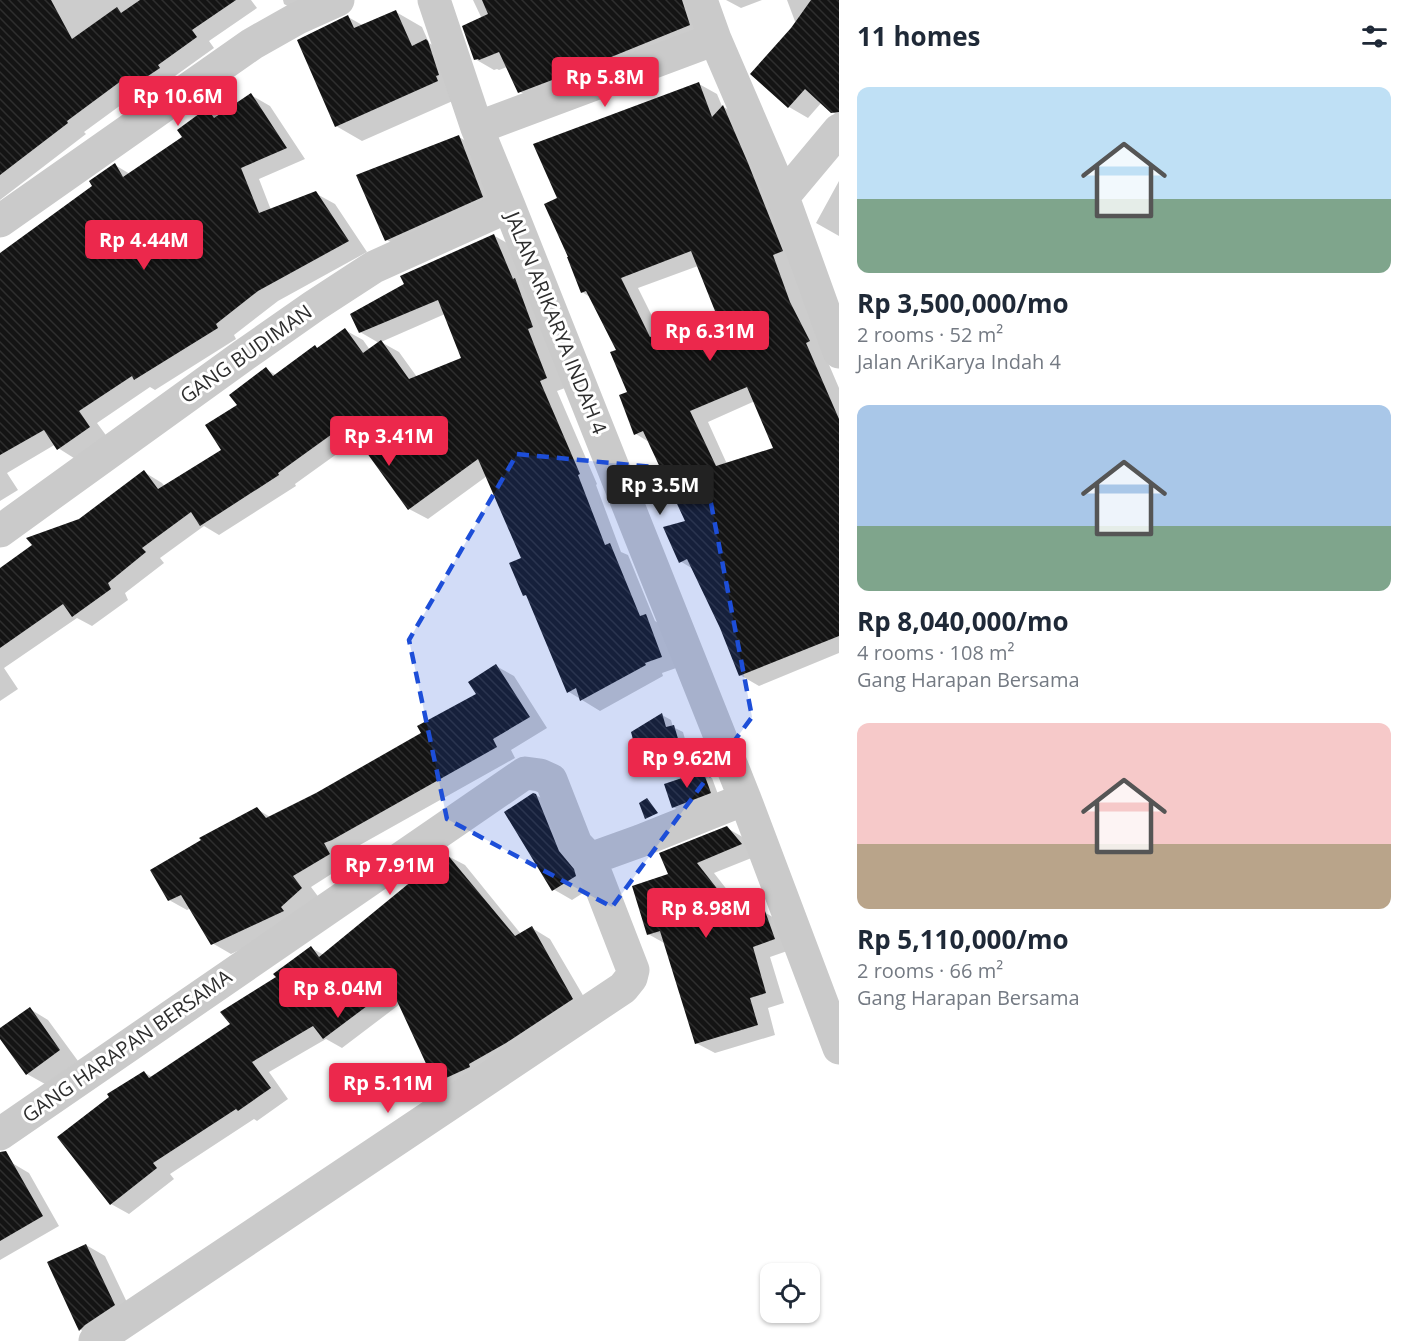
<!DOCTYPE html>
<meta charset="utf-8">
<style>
body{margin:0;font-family:"Open Sans",sans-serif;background:#f2f2f3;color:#1f2937;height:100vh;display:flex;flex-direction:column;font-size:22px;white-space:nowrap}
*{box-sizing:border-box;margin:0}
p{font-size:20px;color:#747a83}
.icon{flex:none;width:33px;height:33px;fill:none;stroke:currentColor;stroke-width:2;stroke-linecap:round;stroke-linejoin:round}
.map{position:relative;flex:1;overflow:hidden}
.sheet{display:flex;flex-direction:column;background:#fff;width:570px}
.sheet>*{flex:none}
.controls{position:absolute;left:760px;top:1263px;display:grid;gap:12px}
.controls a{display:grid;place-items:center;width:60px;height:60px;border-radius:12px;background:#fff;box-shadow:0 2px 4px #0004;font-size:30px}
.price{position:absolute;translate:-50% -51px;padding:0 14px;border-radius:6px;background:#ec284c;color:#fff;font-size:20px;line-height:39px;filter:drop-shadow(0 2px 3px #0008)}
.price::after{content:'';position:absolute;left:50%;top:36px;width:18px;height:14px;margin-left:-9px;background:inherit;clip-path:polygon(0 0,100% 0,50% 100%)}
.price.current{background:#222;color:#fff}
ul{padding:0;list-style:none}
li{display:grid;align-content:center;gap:12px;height:318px;padding:0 18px}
li span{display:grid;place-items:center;height:186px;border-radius:12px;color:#555}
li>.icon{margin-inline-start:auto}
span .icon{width:108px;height:108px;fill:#fffc;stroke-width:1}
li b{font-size:26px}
h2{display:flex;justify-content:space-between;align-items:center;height:72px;padding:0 18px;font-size:26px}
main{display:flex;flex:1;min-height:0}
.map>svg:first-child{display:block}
.shadow{fill:#0003;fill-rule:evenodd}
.building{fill:url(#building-back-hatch);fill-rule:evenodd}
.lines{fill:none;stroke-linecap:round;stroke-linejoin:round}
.street{stroke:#cacaca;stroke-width:33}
.marked{fill:#1d4ed8;fill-opacity:0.2;stroke:#1d4ed8;stroke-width:4.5;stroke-dasharray:12 8;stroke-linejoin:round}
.labels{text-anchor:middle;stroke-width:6;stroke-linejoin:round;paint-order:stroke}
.street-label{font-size:20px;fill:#2d2d2d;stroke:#fff}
</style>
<main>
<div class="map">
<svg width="839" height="1341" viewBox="0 0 839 1341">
<defs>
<pattern id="building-back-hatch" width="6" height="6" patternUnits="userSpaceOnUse" patternTransform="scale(1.5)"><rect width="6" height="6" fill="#141414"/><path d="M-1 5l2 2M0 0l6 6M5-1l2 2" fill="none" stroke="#2e2e2e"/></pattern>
</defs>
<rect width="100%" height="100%" fill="#fff"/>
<!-- shadow -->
<path class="shadow" d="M 0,0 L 251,0 L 257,8 L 209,41 L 214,48 L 175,76 L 177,78 L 146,100 L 136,94 L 84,132 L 86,134 L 0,200 Z
M 283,0 L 335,0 L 303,14 L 284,4 Z
M 473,0 L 705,0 L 708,36 L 539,103 L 519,91 L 507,67 L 499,70 L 497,69 L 494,70 L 475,59 L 482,19 Z
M 726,0 L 762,0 L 741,8 Z
M 787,0 L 839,0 L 839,116 L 832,112 L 822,102 L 808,118 L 789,107 L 796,24 Z
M 396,12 L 422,27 L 429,43 L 454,57 L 464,96 L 362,141 L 336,126 L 348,17 L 364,26 Z
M 699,84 L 717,94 L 722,106 L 741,117 L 815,332 L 839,388 L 839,653 L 759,686 L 740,675 L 721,628 L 693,569 L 680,561 L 687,522 L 649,442 L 636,434 L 629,393 L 618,351 L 590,297 L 582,292 L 559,199 ZM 698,266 L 717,311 L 661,334 L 638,288 ZM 755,401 L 775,449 L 727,464 L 708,422 Z
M 251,95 L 270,106 L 305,159 L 259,179 L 271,210 L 315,193 L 335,204 L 367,252 L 278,301 L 234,335 L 236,339 L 155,390 L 150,387 L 97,423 L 108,438 L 77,460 L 58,448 L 56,444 L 7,473 L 18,490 L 0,501 L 0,261 L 94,186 L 115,165 L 130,174 L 184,137 L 207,110 L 219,117 Z
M 459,137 L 485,152 L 509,212 L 413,255 L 387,240 Z
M 839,181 L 839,236 L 816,223 Z
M 493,235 L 512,246 L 565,388 L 557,391 L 597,484 L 596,485 L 621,552 L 628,555 L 655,621 L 664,626 L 679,667 L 662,673 L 663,676 L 600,711 L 569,692 L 529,597 L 525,595 L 523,559 L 487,476 L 428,519 L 409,509 L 359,438 L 295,484 L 296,486 L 219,535 L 204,526 L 160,558 L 164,563 L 125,593 L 128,600 L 92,626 L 77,618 L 4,668 L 18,689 L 0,701 L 0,570 L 79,520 L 144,472 L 162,483 L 165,487 L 223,450 L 239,405 L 266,369 L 276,375 L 315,347 L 319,349 L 345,330 L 363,340 L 370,350 L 379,343 L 360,332 ZM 445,314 L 463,359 L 417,377 L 399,352 L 381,342 Z
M 496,666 L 514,676 L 547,728 L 511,750 L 515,758 L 351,850 L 341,853 L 347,864 L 311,887 L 320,899 L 301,922 L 231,954 L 212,943 L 191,908 L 187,910 L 169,900 L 257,809 L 270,817 L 317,794 L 423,733 L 478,695 Z
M 662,715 L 671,720 L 673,727 L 683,732 L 692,764 L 652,774 L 643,769 Z
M 703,772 L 712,778 L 719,797 L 682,812 L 673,807 Z
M 536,795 L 555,806 L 594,886 L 572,900 L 553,889 Z
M 727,828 L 746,839 L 759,855 L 714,873 L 749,918 L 764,912 L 783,923 L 793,949 L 770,957 L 784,1003 L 768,1008 L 775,1035 L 715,1053 L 696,1043 L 666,944 L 648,934 L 670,875 Z
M 446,855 L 465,865 L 521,934 L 532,928 L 550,939 L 591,1009 L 454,1093 L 436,1082 L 400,1004 L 342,1048 L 326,1039 L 269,1072 L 288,1099 L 257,1121 L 254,1119 L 170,1174 L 174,1179 L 129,1214 L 111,1204 L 145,1073 L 152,1077 L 232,1024 L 278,977 L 311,948 L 324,955 Z
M 30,1009 L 48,1020 L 78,1061 L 45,1084 L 27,1074 L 0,1036 L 0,1030 Z
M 12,1163 L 29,1173 L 59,1226 L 0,1260 L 0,1170 Z
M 86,1245 L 105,1256 L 133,1315 L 98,1341 L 81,1330 L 49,1263 Z"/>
<!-- building -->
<path class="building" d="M 0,0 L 51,0 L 72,39 L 117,7 L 121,13 L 140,0 L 236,0 L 192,30 L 197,37 L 158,65 L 160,68 L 127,90 L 121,81 L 67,121 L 68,123 L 0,175 Z
M 482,0 L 682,0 L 690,25 L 589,66 L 518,93 L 499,52 L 479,60 L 478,59 L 474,60 L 462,26 L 488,14 Z
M 811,0 L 839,0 L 839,112 L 831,113 L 805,89 L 788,108 L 750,74 L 791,28 Z
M 396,10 L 412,46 L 426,39 L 428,41 L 439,75 L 436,76 L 438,81 L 335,127 L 297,40 L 348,15 L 354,28 Z
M 699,82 L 712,117 L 723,105 L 748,163 L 783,251 L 773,255 L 790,302 L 810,341 L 806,343 L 839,419 L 839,636 L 739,676 L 720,628 L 687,559 L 679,563 L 663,527 L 685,521 L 643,431 L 634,435 L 619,395 L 627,392 L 610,352 L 616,350 L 586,291 L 581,293 L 567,257 L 568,257 L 544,204 L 557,198 L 533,144 ZM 691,251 L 715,311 L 650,337 L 621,278 ZM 747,387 L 773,448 L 716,466 L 690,411 Z
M 251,93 L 287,148 L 241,168 L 259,213 L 316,191 L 349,241 L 258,291 L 216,324 L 218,328 L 134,380 L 132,376 L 79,411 L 90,427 L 57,450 L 44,430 L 0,455 L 0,253 L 92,186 L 89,181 L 115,163 L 123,177 L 182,137 L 177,130 L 207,108 L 214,118 Z
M 459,135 L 483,197 L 385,241 L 356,175 Z
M 494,234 L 513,279 L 515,278 L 533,327 L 528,329 L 547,378 L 540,381 L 580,474 L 578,475 L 605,545 L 610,543 L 640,616 L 646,614 L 662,657 L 645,663 L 646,665 L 580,701 L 576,688 L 567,693 L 526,595 L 523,596 L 509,563 L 521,558 L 478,459 L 408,510 L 346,424 L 278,473 L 279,475 L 200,526 L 191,512 L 142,548 L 146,552 L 108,583 L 111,589 L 72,617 L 63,604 L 0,648 L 0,568 L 32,545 L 26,538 L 79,519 L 144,470 L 158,489 L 221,450 L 205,425 L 237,405 L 229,395 L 266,367 L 273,376 L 315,345 L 317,348 L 345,328 L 363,353 L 381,340 L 409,379 L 461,358 L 438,300 L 359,333 L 350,314 L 404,284 L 400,276 Z
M 496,664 L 530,717 L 493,739 L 497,747 L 332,840 L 324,843 L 330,854 L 293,876 L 302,888 L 281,907 L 284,911 L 211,945 L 181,895 L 168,901 L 150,870 L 201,840 L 199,838 L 257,807 L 266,818 L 316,793 L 421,733 L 417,726 L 476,694 L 468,682 Z
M 662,713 L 666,727 L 674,725 L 684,759 L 641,770 L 631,732 Z
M 703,771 L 711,793 L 672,808 L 664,784 Z
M 533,793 L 536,794 L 559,851 L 574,869 L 576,876 L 552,891 L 504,812 Z
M 647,798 L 658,813 L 645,819 L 639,803 Z
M 727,826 L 742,844 L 697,863 L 741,919 L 765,911 L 775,939 L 753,947 L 766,993 L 750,998 L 758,1025 L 695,1044 L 660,931 L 647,935 L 632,886 L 668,874 L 659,853 Z
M 446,853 L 515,936 L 532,926 L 573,999 L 506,1043 L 469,1064 L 470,1067 L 435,1083 L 391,988 L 323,1039 L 313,1026 L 252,1062 L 271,1088 L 238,1111 L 236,1109 L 153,1163 L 157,1168 L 110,1205 L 57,1137 L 109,1097 L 107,1094 L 144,1071 L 149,1078 L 230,1024 L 220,1012 L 276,977 L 273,974 L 311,946 L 319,957 Z
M 30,1007 L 60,1050 L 26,1075 L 0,1039 L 0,1028 Z
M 6,1151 L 43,1216 L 0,1241 L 0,1152 Z
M 86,1244 L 115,1305 L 85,1325 L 79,1331 L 47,1262 Z"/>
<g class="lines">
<!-- street -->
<path class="street" d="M 434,0 L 477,128 L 509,206 L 745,799 L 839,1048
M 701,0 L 715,39 L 783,197 L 839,352
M 477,128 L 715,39
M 783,197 L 839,130
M 0,221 L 252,44 L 298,18 L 338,0
M 0,531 L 244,355 L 314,306 L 374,267 L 509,206
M 0,1134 L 525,773 L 540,775 L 551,780 L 576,844 L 590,859 L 640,841 L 745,799
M 95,1341 L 623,988 L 631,978 L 633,970 L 590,859"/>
</g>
<!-- marked area -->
<path class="marked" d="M 517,454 L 705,472 L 752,717 L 612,907 L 447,819 L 409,640 Z"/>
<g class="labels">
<!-- street labels -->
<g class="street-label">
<text transform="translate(556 323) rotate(68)" y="7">JALAN ARIKARYA INDAH 4</text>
<text transform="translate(246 354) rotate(-35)" y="7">GANG BUDIMAN</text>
<text transform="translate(127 1046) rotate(-35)" y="7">GANG HARAPAN BERSAMA</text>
</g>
</g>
</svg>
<div class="controls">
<a><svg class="icon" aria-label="locate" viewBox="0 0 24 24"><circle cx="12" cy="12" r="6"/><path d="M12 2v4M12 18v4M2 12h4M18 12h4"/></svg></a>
</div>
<b class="price" style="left:605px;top:108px">Rp 5.8M</b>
<b class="price" style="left:178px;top:127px">Rp 10.6M</b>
<b class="price" style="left:144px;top:271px">Rp 4.44M</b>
<b class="price" style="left:710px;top:362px">Rp 6.31M</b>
<b class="price" style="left:389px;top:467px">Rp 3.41M</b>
<b class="price current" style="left:660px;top:516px">Rp 3.5M</b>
<b class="price" style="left:687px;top:789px">Rp 9.62M</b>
<b class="price" style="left:390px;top:896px">Rp 7.91M</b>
<b class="price" style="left:706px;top:939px">Rp 8.98M</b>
<b class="price" style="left:338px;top:1019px">Rp 8.04M</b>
<b class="price" style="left:388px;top:1114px">Rp 5.11M</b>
</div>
<section class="sheet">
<h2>11 homes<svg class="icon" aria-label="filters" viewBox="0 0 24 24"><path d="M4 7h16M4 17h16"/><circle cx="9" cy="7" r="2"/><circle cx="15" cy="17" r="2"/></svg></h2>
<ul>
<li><span style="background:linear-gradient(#bfe0f5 60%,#7fa58c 0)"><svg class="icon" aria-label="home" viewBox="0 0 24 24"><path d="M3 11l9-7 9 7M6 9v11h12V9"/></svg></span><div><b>Rp 3,500,000/mo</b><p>2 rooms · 52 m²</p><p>Jalan AriKarya Indah 4</p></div></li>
<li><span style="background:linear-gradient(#a9c7e8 65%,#7fa58c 0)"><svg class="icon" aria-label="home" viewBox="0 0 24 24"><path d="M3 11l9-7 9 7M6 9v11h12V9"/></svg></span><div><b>Rp 8,040,000/mo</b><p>4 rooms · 108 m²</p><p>Gang Harapan Bersama</p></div></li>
<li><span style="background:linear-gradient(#f6c9c9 65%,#b9a48a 0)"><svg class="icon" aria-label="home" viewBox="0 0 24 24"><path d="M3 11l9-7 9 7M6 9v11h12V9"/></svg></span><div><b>Rp 5,110,000/mo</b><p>2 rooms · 66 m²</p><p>Gang Harapan Bersama</p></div></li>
</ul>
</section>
</main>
